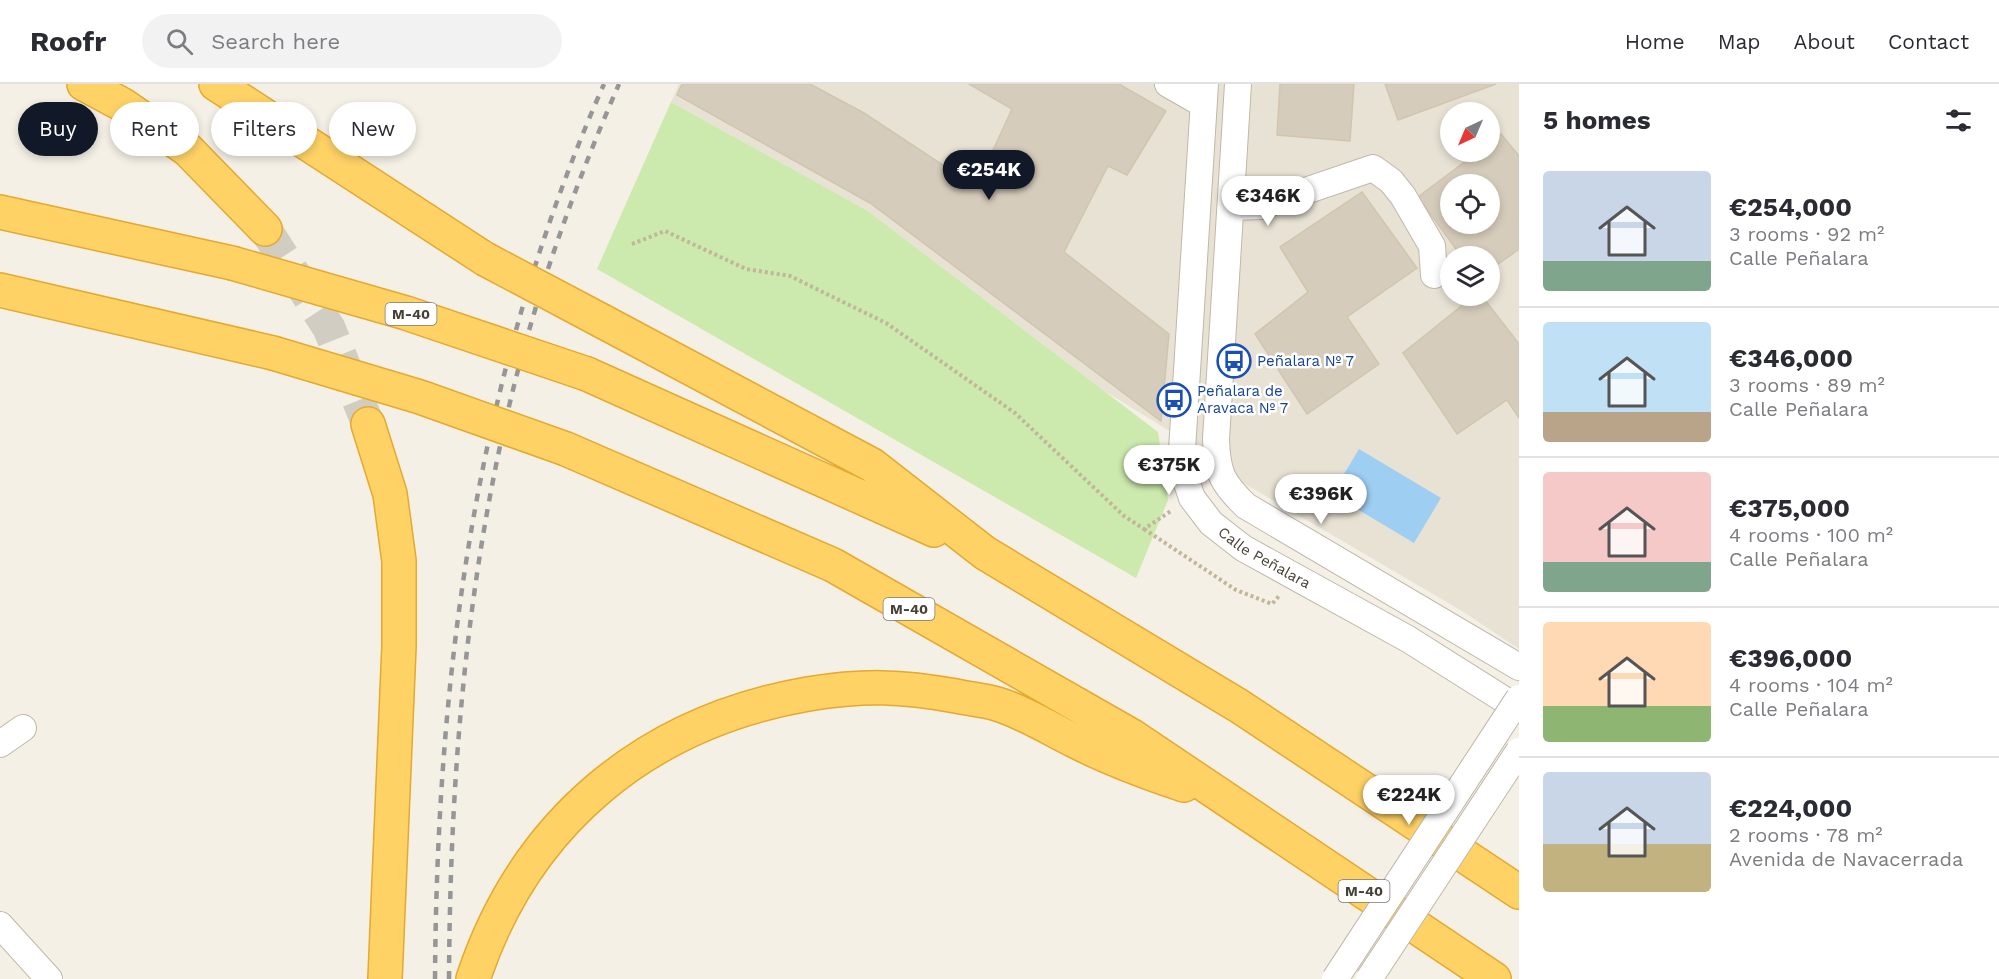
<!DOCTYPE html>
<meta charset="utf-8">
<style>
body{margin:0;font-family:"Work Sans",sans-serif;background:#f2f2f3;color:#2b2b33;height:100vh;display:flex;flex-direction:column;font-size:22px;white-space:nowrap}
*{box-sizing:border-box;margin:0}
p{font-size:20px;color:#7c7c81}
.icon{flex:none;width:33px;height:33px;fill:none;stroke:currentColor;stroke-width:2;stroke-linecap:round;stroke-linejoin:round}
.map{position:relative;flex:1;overflow:hidden}
.details{display:flex;flex-direction:column;background:#fff;width:480px}
.details>*{flex:none}
.guide{position:absolute;left:18px;top:18px;width:570px;height:54px;display:flex;gap:12px}
.needle{width:39px;rotate:224deg}
.buttons{position:absolute;left:1440px;top:18px;display:grid;gap:12px}
.buttons a{display:grid;place-items:center;width:60px;height:60px;border-radius:50%;background:#fff;box-shadow:0 3px 9px #0003;font-size:30px}
.price{position:absolute;translate:-50% -51px;padding:0 14px;border-radius:21px;background:#fff;color:#222;font-size:20px;line-height:39px;filter:drop-shadow(0 2px 3px #0008)}
.price::after{content:'';position:absolute;left:50%;top:36px;width:18px;height:14px;margin-left:-9px;background:inherit;clip-path:polygon(0 0,100% 0,50% 100%)}
.price.active{background:#111827;color:#fff}
ul{padding:0;list-style:none}
li{display:flex;align-items:center;gap:18px;height:150px;padding:0 24px}
li+li{border-top:2px solid #e1e1e2}
li span{display:grid;place-items:center;flex:none;width:168px;height:120px;border-radius:6px;color:#555}
li>.icon{margin-inline-start:auto}
span .icon{width:72px;height:72px;fill:#fffc;stroke-width:1}
li b{font-size:26px}
h2{display:flex;justify-content:space-between;align-items:center;height:72px;padding:0 24px;font-size:26px}
.chip{padding:0 21px;border-radius:27px;background:#fff;box-shadow:0 3px 9px #0003;font-size:21px;line-height:54px}
.chip.active{background:#111827;color:#fff}
header{display:flex;align-items:center;gap:36px;box-sizing:border-box;height:84px;padding:0 30px;background:#fff;border-bottom:2px solid #e1e1e2}
header strong{font-size:28px}
nav{display:flex;gap:33px;margin-inline-start:auto;font-size:21px}
.search{width:420px;height:54px;background:#f2f2f3;display:flex;align-items:center;gap:15px;box-sizing:border-box;padding:0 21px;border-radius:33px;color:#7c7c81;font-size:22px}
main{display:flex;flex:1;min-height:0}
.map>svg:first-child{display:block}
.residential{fill:#e8e2d4;fill-rule:evenodd}
.green{fill:#cceaad}
.water{fill:#9fcef3}
.building{fill:#d6ccbb;stroke:#d1c5ae;stroke-width:1.5;fill-rule:evenodd}
.lines{fill:none;stroke-linecap:round;stroke-linejoin:round}
.highway-tunnel{stroke:#d1cdc3;stroke-width:33;stroke-dasharray:33 16;stroke-linecap:butt}
.minor-casing{stroke:#c0b8a8;stroke-width:28}
.highway-casing{stroke:#e4a92f;stroke-width:36}
.path{stroke:#c2b599;stroke-width:4;stroke-dasharray:3 3;stroke-linecap:butt}
.minor{stroke:#fff;stroke-width:26}
.highway{stroke:#ffd266;stroke-width:33}
.rail{stroke:#969696;stroke-width:4.5;stroke-dasharray:8 8;stroke-linecap:butt}
.minor-bridge-casing{stroke:#c0b8a8;stroke-width:28;stroke-linecap:butt}
.highway-bridge-casing{stroke:#e4a92f;stroke-width:36;stroke-linecap:butt}
.minor-bridge{stroke:#fff;stroke-width:26}
.highway-bridge{stroke:#ffd266;stroke-width:33}
.labels{text-anchor:middle;stroke-width:5;stroke-linejoin:round;paint-order:stroke}
.shield{fill:#fff;stroke:#7e7972;stroke-width:1.5}
.shield-label{font-size:14px;font-weight:bold;fill:#474035}
.transit-label{font-size:15px;fill:#164399;stroke:#fff;text-anchor:start}
.street-label{font-size:15px;fill:#474035;stroke:#fff}
</style>
<header>
<strong>Roofr</strong>
<div class="search"><svg class="icon" aria-label="search" viewBox="0 0 24 24"><circle cx="10" cy="10" r="6"/><path d="M15 15l6 6"/></svg>Search here</div>
<nav><a>Home</a><a>Map</a><a>About</a><a>Contact</a></nav>
</header>
<main>
<div class="map">
<svg width="1519" height="895" viewBox="0 0 1519 895">
<rect width="100%" height="100%" fill="#f4f0e6"/>
<!-- residential -->
<path class="residential" d="M 679,0 L 1519,0 L 1519,565 L 1462,527 L 1199,373 L 1179,353 L 1103,306 L 868,127 L 671,18 ZM 1450,28 L 1490,28 L 1490,68 L 1450,68 ZM 1450,100 L 1490,100 L 1490,140 L 1450,140 ZM 1450,172 L 1490,172 L 1490,212 L 1450,212 Z"/>
<!-- green -->
<path class="green" d="M 671,18 L 868,127 L 1158,348 L 1168,416 L 1136,494 L 597,185 Z"/>
<!-- water -->
<path class="water" d="M 1359,365 L 1441,414 L 1414,459 L 1332,410 Z"/>
<!-- building -->
<path class="building" d="M 682,0 L 810,0 L 864,29 L 976,103 L 1012,25 L 969,0 L 1119,0 L 1166,27 L 1127,91 L 1108,82 L 1064,168 L 1169,250 L 1161,337 L 870,119 L 677,11 Z
M 1280,0 L 1354,0 L 1350,57 L 1277,51 Z
M 1385,0 L 1496,0 L 1398,36 Z
M 1501,50 L 1519,72 L 1519,165 L 1490,186 L 1490,172 L 1461,172 L 1418,113 L 1478,68 L 1490,68 L 1490,59 ZM 1450,100 L 1490,100 L 1490,140 L 1450,140 Z
M 1362,108 L 1417,184 L 1347,233 L 1379,280 L 1307,330 L 1255,250 L 1308,208 L 1280,163 Z
M 1474,212 L 1482,212 L 1519,260 L 1519,334 L 1507,316 L 1457,350 L 1403,269 Z"/>
<g class="lines">
<!-- highway-tunnel -->
<path class="highway-tunnel" d="M 265,145 L 329,244 L 368,340"/>
<!-- minor casing -->
<g class="minor-casing">
<g id="minor">
<path d="M 1168,0 L 1203,20"/>
<path id="s1" d="M 1205,0 L 1181,382 L 1192,414 L 1211,439 L 1243,464 L 1408,555 L 1519,625"/>
<path d="M 1238,0 L 1216,355 C 1217,389 1222,399 1246,422 L 1519,583"/>
<path d="M 1232,123 L 1261,122 L 1373,84 L 1391,97 L 1403,112 L 1432,162 L 1434,191"/>
<path d="M 0,660 L 23,644"/>
<path d="M 0,841 L 49,895"/>
</g>
</g>
<!-- highway casing -->
<g class="highway-casing">
<path id="highway" d="M 84,0 L 123,21 L 188,66 L 265,145
M 216,0 L 485,175
M 0,128 L 232,179
M 0,206 L 273,269
M 602,237 L 872,381 L 985,469 L 1239,622 L 1519,808
M 587,290 L 934,446
M 368,340 L 390,410 L 399,477 L 399,562 L 385,895
M 566,365 L 833,481 L 1132,652 L 1494,895
M 473,895 C 525,738 646,638 808,610 C 864,601 901,602 956,612 C 969,615 984,616 997,620 C 1024,628 1052,646 1079,659 C 1113,676 1148,689 1184,701"/>
</g>
<!-- path -->
<path class="path" d="M 632,160 L 665,147 L 746,185 L 790,192 L 886,239 L 1015,329 L 1124,432 L 1144,445 L 1171,427
M 1144,445 L 1236,506 L 1272,520 L 1280,511"/>
<!-- minor -->
<use href="#minor" class="minor"/>
<!-- highway -->
<use href="#highway" class="highway"/>
<!-- rail -->
<path class="rail" d="M 435,895 C 437,584 477,287 604,0
M 449,895 C 450,700 465,504 511,314 C 537,207 575,101 619,0"/>
<!-- minor-bridge casing -->
<g class="minor-bridge-casing">
<path id="minor-bridge" d="M 1335,895 L 1519,614
M 1369,895 L 1519,667"/>
</g>
<!-- highway-bridge casing -->
<g class="highway-bridge-casing">
<path id="highway-bridge" d="M 485,175 L 602,237
M 232,179 L 406,229 L 587,290
M 273,269 L 420,313 L 566,365"/>
</g>
<!-- minor-bridge -->
<use href="#minor-bridge" class="minor-bridge"/>
<!-- highway-bridge -->
<use href="#highway-bridge" class="highway-bridge"/>
</g>
<!-- icons -->
<defs>
<g id="bus-ring" transform="scale(1.725)"><circle r="9.5" fill="#fff" stroke="#1a4fb4" stroke-width="1.5"/><path d="M-5-6H5V4H4V6H2V4H-2V6H-4V4H-5ZM-3.5-4V0h7V-4ZM-3.5 1.2v1.5H-2V1.2ZM2 1.2v1.5H3.5V1.2Z" fill="#1a4fb4"/></g>
</defs>
<g fill-rule="evenodd">
<use href="#bus-ring" x="1234" y="277"/>
<use href="#bus-ring" x="1174" y="316"/>
</g>
<g class="labels">
<!-- shield labels -->
<g class="shield">
<rect x="385.5" y="219" width="51" height="22" rx="4.5"/>
<rect x="883.5" y="514" width="51" height="22" rx="4.5"/>
<rect x="1338.5" y="796" width="51" height="22" rx="4.5"/>
</g>
<g class="shield-label">
<text x="411" y="235">M-40</text>
<text x="909" y="530">M-40</text>
<text x="1364" y="812">M-40</text>
</g>
<!-- transit labels -->
<g class="transit-label">
<text x="1257" y="282">Peñalara Nº 7</text>
<text x="1197" y="312">Peñalara de<tspan x="1197" dy="17">Aravaca Nº 7</tspan></text>
</g>
<!-- street labels -->
<g class="street-label">
<text dy="5" stroke="none"><textPath href="#s1" startOffset="512">Calle Peñalara</textPath></text>
</g>
</g>
</svg>
<div class="buttons">
<a><svg class="needle" viewBox="-14 -14 28 28"><path d="M0-13l5 13h-10z" fill="#e53935"/><path d="M0 13l5-13h-10z" fill="#7c7c81"/></svg></a>
<a><svg class="icon" aria-label="locate" viewBox="0 0 24 24"><circle cx="12" cy="12" r="6"/><path d="M12 2v4M12 18v4M2 12h4M18 12h4"/></svg></a>
<a><svg class="icon" aria-label="layers" viewBox="0 0 24 24"><path d="M12 4l9 5-9 5-9-5zM3 14l9 5 9-5"/></svg></a>
</div>
<b class="price active" style="left:989px;top:117px">€254K</b>
<b class="price" style="left:1268px;top:143px">€346K</b>
<b class="price" style="left:1169px;top:412px">€375K</b>
<b class="price" style="left:1321px;top:441px">€396K</b>
<b class="price" style="left:1409px;top:742px">€224K</b>
<div class="guide">
<a class="chip active">Buy</a>
<a class="chip">Rent</a>
<a class="chip">Filters</a>
<a class="chip">New</a>
</div>
</div>
<section class="details">
<h2>5 homes<svg class="icon" aria-label="filters" viewBox="0 0 24 24"><path d="M4 7h16M4 17h16"/><circle cx="9" cy="7" r="2"/><circle cx="15" cy="17" r="2"/></svg></h2>
<ul>
<li><span style="background:linear-gradient(#c9d6e8 75%,#7fa58c 0)"><svg class="icon" aria-label="home" viewBox="0 0 24 24"><path d="M3 11l9-7 9 7M6 9v11h12V9"/></svg></span><div><b>€254,000</b><p>3 rooms · 92 m²</p><p>Calle Peñalara</p></div></li>
<li><span style="background:linear-gradient(#bfe0f5 75%,#b9a48a 0)"><svg class="icon" aria-label="home" viewBox="0 0 24 24"><path d="M3 11l9-7 9 7M6 9v11h12V9"/></svg></span><div><b>€346,000</b><p>3 rooms · 89 m²</p><p>Calle Peñalara</p></div></li>
<li><span style="background:linear-gradient(#f6c9c9 75%,#7fa58c 0)"><svg class="icon" aria-label="home" viewBox="0 0 24 24"><path d="M3 11l9-7 9 7M6 9v11h12V9"/></svg></span><div><b>€375,000</b><p>4 rooms · 100 m²</p><p>Calle Peñalara</p></div></li>
<li><span style="background:linear-gradient(#ffd9b3 70%,#8fb573 0)"><svg class="icon" aria-label="home" viewBox="0 0 24 24"><path d="M3 11l9-7 9 7M6 9v11h12V9"/></svg></span><div><b>€396,000</b><p>4 rooms · 104 m²</p><p>Calle Peñalara</p></div></li>
<li><span style="background:linear-gradient(#c9d6e8 60%,#c2b280 0)"><svg class="icon" aria-label="home" viewBox="0 0 24 24"><path d="M3 11l9-7 9 7M6 9v11h12V9"/></svg></span><div><b>€224,000</b><p>2 rooms · 78 m²</p><p>Avenida de Navacerrada</p></div></li>
</ul>
</section>
</main>
